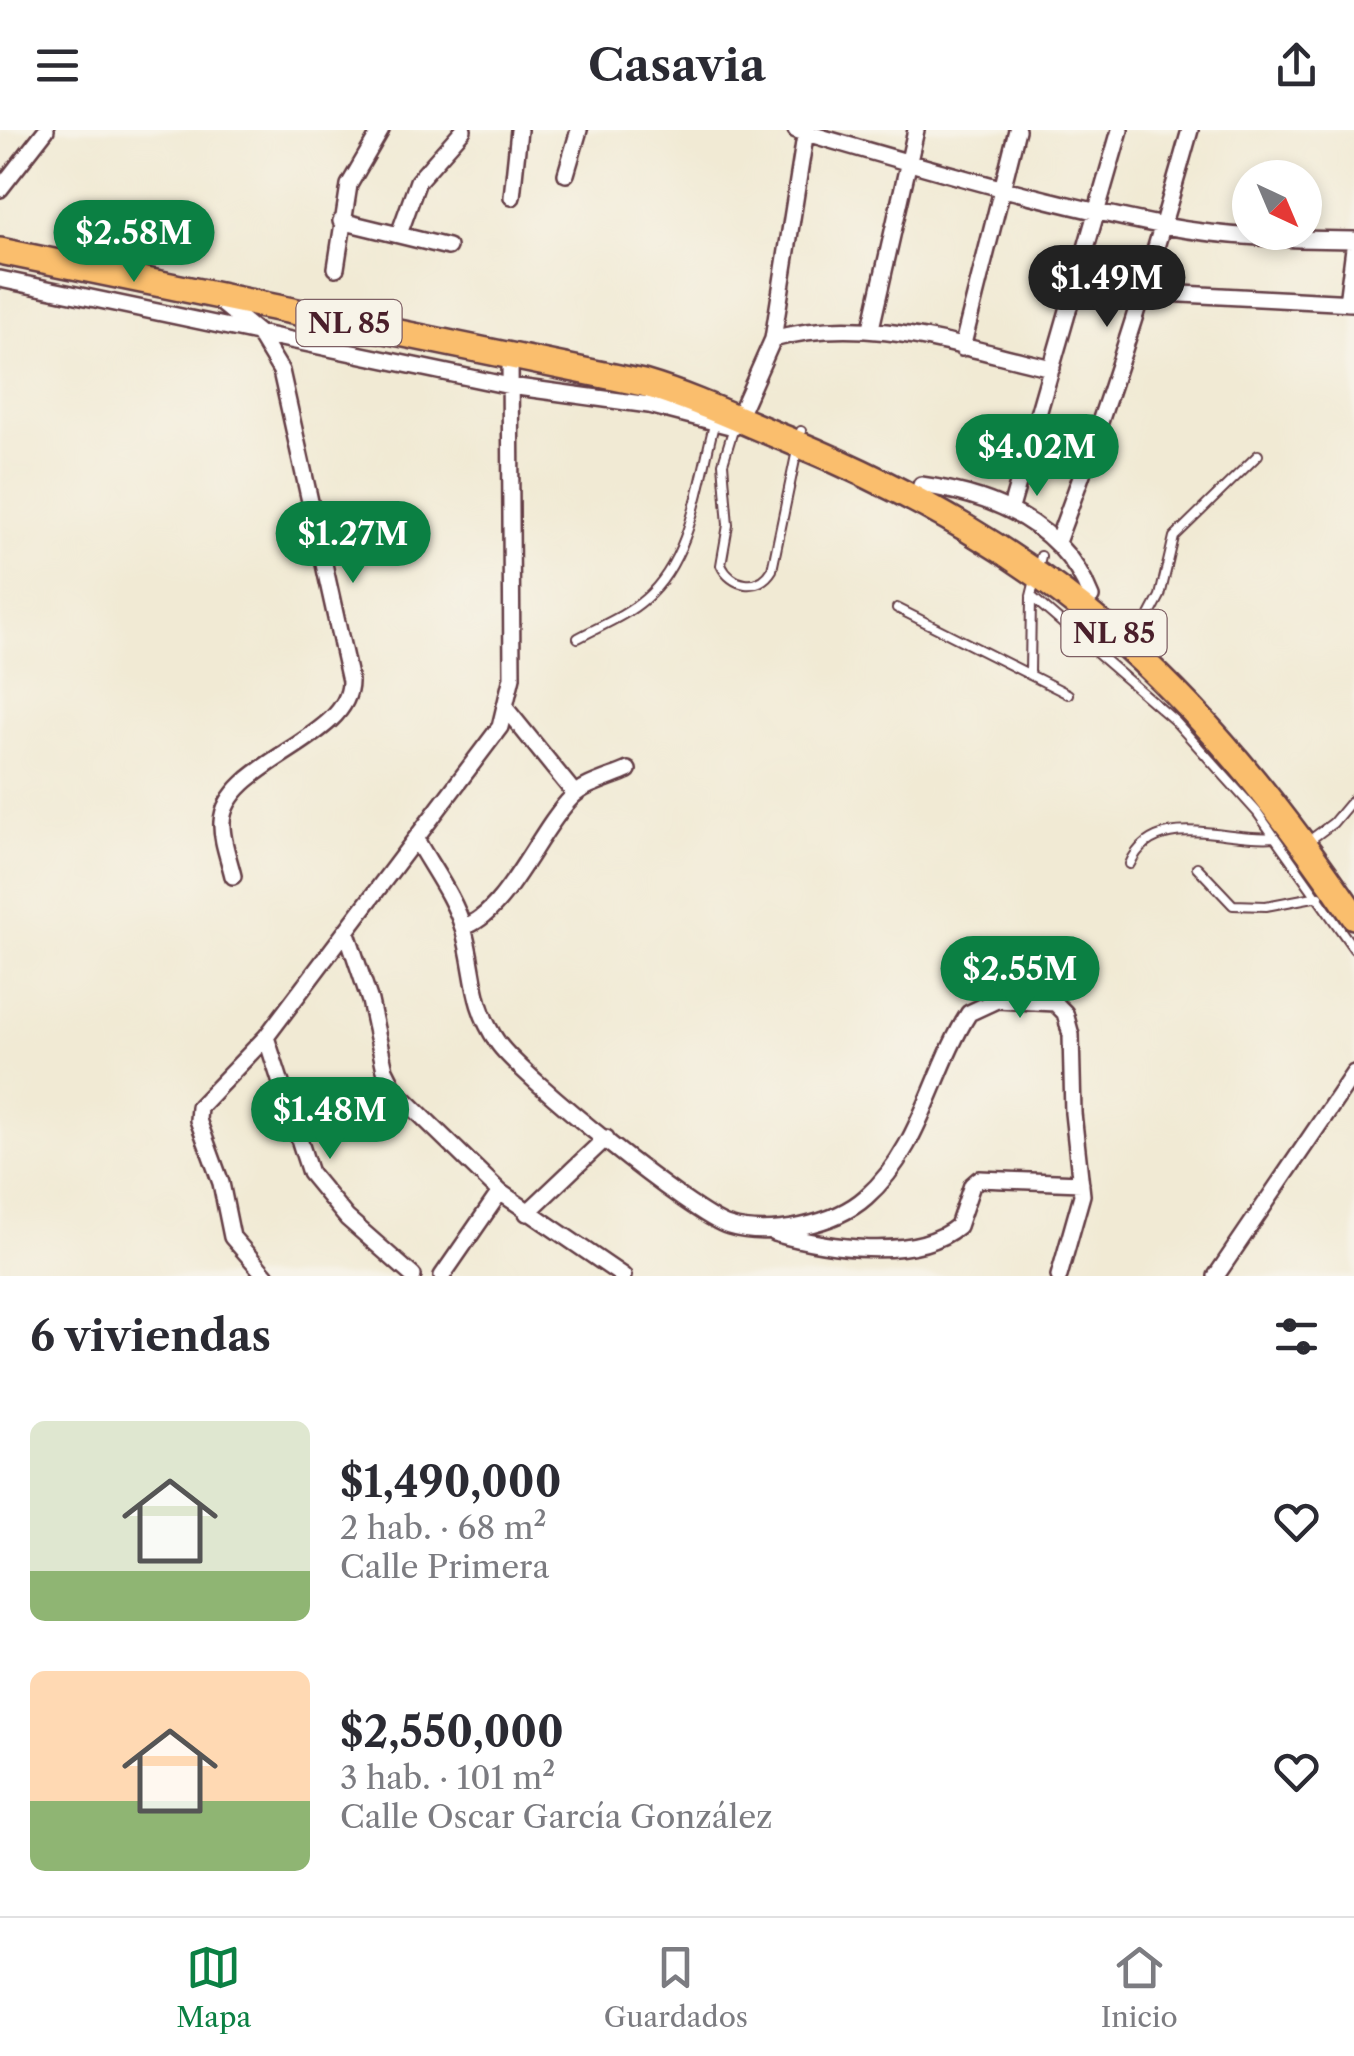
<!DOCTYPE html>
<html lang="es">
<meta charset="utf-8">
<style>
body{margin:0;font-family:"Libre Caslon Text",serif;background:#f7f7f7;color:#2b2b33;height:100vh;display:flex;flex-direction:column;font-size:38px;white-space:nowrap}
*{box-sizing:border-box;margin:0}
p{font-size:32px;color:#7c7c81}
.icon{flex:none;width:55px;height:55px;fill:none;stroke:currentColor;stroke-width:2;stroke-linecap:round;stroke-linejoin:round}
.map{position:relative;height:1146px;overflow:hidden}
.drawer{display:flex;flex-direction:column;background:#fff;flex:1}
.drawer>*{flex:none}
.needle{width:65px;rotate:136deg}
.controls{position:absolute;left:1232px;top:30px;display:grid;gap:20px}
.controls a{display:grid;place-items:center;width:90px;height:90px;border-radius:50%;background:#fff;box-shadow:0 5px 15px #0003;font-size:50px}
.price{position:absolute;translate:-50% -85px;padding:0 22px;border-radius:35px;background:#0b8043;color:#fff;font-size:32px;line-height:65px;filter:drop-shadow(0 2px 5px #0008)}
.price::after{content:'';position:absolute;left:50%;top:60px;width:30px;height:22px;margin-left:-15px;background:inherit;clip-path:polygon(0 0,100% 0,50% 100%)}
.price.selected{background:#222;color:#fff}
ul{padding:0;list-style:none}
li{display:flex;align-items:center;gap:30px;height:250px;padding:0 30px}
li span{display:grid;place-items:center;flex:none;width:280px;height:200px;border-radius:15px;color:#555}
li>.icon{margin-inline-start:auto}
span .icon{width:120px;height:120px;fill:#fffc;stroke-width:1}
li b{font-size:42px}
h2{display:flex;justify-content:space-between;align-items:center;height:120px;padding:0 30px;font-size:42px}
header{display:flex;justify-content:space-between;align-items:center;height:130px;padding:0 30px;background:#fff;font-size:45px;font-weight:700}
.menu{display:flex;justify-content:space-around;align-items:center;height:140px;border-top:2px solid #e1e1e2;background:#fff;font-size:28px;color:#7c7c81}
.menu a{display:grid;justify-items:center;gap:5px}
.menu .selected{color:#0b8043}
.map>svg:first-child{display:block}
.lines{fill:none;stroke-linecap:round;stroke-linejoin:round}
.lane-casing{stroke:#633d44;stroke-width:12}
.street-casing{stroke:#633d44;stroke-width:20}
.primary-casing{stroke:#633d44;stroke-width:30}
.lane{stroke:#fff;stroke-width:8}
.street{stroke:#fff;stroke-width:15}
.primary{stroke:#fabe6d;stroke-width:25}
.labels{text-anchor:middle;stroke-width:8;stroke-linejoin:round;paint-order:stroke}
.shield{fill:#f7f3e8;stroke:#7e5f64;stroke-width:2.5}
.shield-label{font-size:28px;font-weight:bold;fill:#4a1f2b}
</style>
<header><svg class="icon" aria-label="menu" viewBox="0 0 24 24"><path d="M4 6h16M4 12h16M4 18h16"/></svg>Casavia<svg class="icon" aria-label="share" viewBox="0 0 24 24"><path d="M12 15V3M7 8l5-5 5 5M5 13v7h14v-7"/></svg></header>
<div class="map">
<svg width="1354" height="1146" viewBox="0 0 1354 1146">
<rect width="100%" height="100%" fill="#f7f3e8"/>
<filter id="ink" filterUnits="userSpaceOnUse"><feTurbulence type="fractalNoise" baseFrequency=".01" numOctaves="2"/><feDisplacementMap in="SourceGraphic" scale="20" xChannelSelector="R" yChannelSelector="G"/><feConvolveMatrix kernelMatrix="1 2 1 2 8 2 1 2 1" color-interpolation-filters="sRGB"/></filter>
<filter id="wash" filterUnits="userSpaceOnUse"><feTurbulence type="fractalNoise" baseFrequency=".0048" numOctaves="4" result="noise"/><feDisplacementMap in="SourceGraphic" scale="40" xChannelSelector="R" yChannelSelector="G"/><feGaussianBlur stdDeviation="2.25" result="paint"/><feColorMatrix in="noise" values="0 0 0 0 0 0 0 0 0 0 0 0 0 0 0 0 0 1.4 0 .05"/><feComposite in="paint" operator="in"/></filter>
<g filter="url(#wash)">
<rect width="100%" height="100%" fill="#f1ead4"/>
</g>
<g filter="url(#ink)">
<g class="lines">
<!-- lane casing -->
<g class="lane-casing">
<path id="lane" d="M 734,297 L 723,333 L 728,395 L 721,435 C 731,457 759,462 772,440 L 801,301
M 1031,466 L 1175,591 L 1257,682 L 1354,819
M 897,478 L 1068,564
M 578,508 C 600,496 626,486 645,469 C 693,428 699,349 715,291
M 1133,517 L 1160,466 L 1174,407 L 1258,325
M 1030,545 L 1031,466 L 1041,426
M 1314,707 L 1333,693 L 1354,668
M 1130,734 C 1154,678 1227,712 1274,707
M 1197,737 L 1233,775 L 1266,776 L 1319,766"/>
</g>
<!-- street casing -->
<g class="street-casing">
<path id="street" d="M 796,0 C 917,35 1040,72 1164,96 C 1227,108 1290,109 1354,110
M 566,44 L 579,0
M 0,59 L 46,0
M 512,67 L 519,0
M 341,91 L 448,117
M 399,104 L 418,51 L 463,0
M 336,138 L 349,55 L 381,0
M 0,149 L 510,256 L 649,275 L 734,297 L 773,209 L 806,0
M 1144,162 L 1354,173
M 219,171 L 258,203 L 281,241 L 350,551 C 351,610 225,632 222,692 C 221,709 229,729 233,746
M 1347,173 L 1354,118
M 871,198 L 916,0
M 773,209 C 866,182 961,218 1052,238
M 962,218 L 1017,0
M 921,355 C 994,365 1063,394 1091,467
M 1011,378 L 1120,0
M 1057,412 C 1108,277 1151,139 1190,0
M 507,580 L 575,664
M 417,711 C 432,738 455,769 463,798 C 476,841 470,873 498,913 C 521,946 694,1086 729,1096 C 768,1108 835,1095 866,1067 C 921,1019 932,941 969,883 L 997,870 L 1055,873 L 1065,883 L 1071,905 L 1073,983 L 1082,1065 L 1059,1146
M 463,797 C 505,786 538,701 572,667 C 585,654 610,648 628,640
M 347,803 L 370,871 L 385,940 L 395,960 L 500,1062 L 623,1146
M 266,907 L 310,1043 L 347,1088 L 413,1146
M 527,1083 L 606,1008
M 774,1103 C 824,1117 914,1133 958,1096 L 972,1055 L 979,1049 L 1081,1053
M 266,1146 L 232,1107 L 221,1053 L 198,990 L 199,977 L 266,907 L 500,597 L 512,547 L 510,226
M 442,1146 L 500,1062
M 1216,1146 L 1354,943"/>
</g>
<!-- primary casing -->
<g class="primary-casing">
<path id="primary" d="M 0,121 L 643,253 C 694,268 742,291 791,311 C 1052,420 1196,554 1354,786"/>
</g>
<!-- lane -->
<use href="#lane" class="lane"/>
<!-- street -->
<use href="#street" class="street"/>
<!-- primary -->
<use href="#primary" class="primary"/>
</g>
</g>
<g class="labels">
<!-- shield labels -->
<g class="shield">
<rect x="296.5" y="170" width="105" height="46" rx="8"/>
<rect x="1061.5" y="480" width="105" height="46" rx="8"/>
</g>
<g class="shield-label">
<text x="349" y="203">NL 85</text>
<text x="1114" y="513">NL 85</text>
</g>
</g>
</svg>
<div class="controls">
<a><svg class="needle" viewBox="-14 -14 28 28"><path d="M0-13l5 13h-10z" fill="#e53935"/><path d="M0 13l5-13h-10z" fill="#7c7c81"/></svg></a>
</div>
<b class="price" style="left:134px;top:155px">$2.58M</b>
<b class="price selected" style="left:1107px;top:200px">$1.49M</b>
<b class="price" style="left:1037px;top:369px">$4.02M</b>
<b class="price" style="left:353px;top:456px">$1.27M</b>
<b class="price" style="left:1020px;top:891px">$2.55M</b>
<b class="price" style="left:330px;top:1032px">$1.48M</b>
</div>
<section class="drawer">
<h2>6 viviendas<svg class="icon" aria-label="filters" viewBox="0 0 24 24"><path d="M4 7h16M4 17h16"/><circle cx="9" cy="7" r="2"/><circle cx="15" cy="17" r="2"/></svg></h2>
<ul>
<li><span style="background:linear-gradient(#dfe7d0 75%,#8fb573 0)"><svg class="icon" aria-label="home" viewBox="0 0 24 24"><path d="M3 11l9-7 9 7M6 9v11h12V9"/></svg></span><div><b>$1,490,000</b><p>2 hab. · 68 m²</p><p>Calle Primera</p></div><svg class="icon" aria-label="heart" viewBox="0 0 24 24"><path d="M12 20l-8-8c-3-5 5-10 8-4 3-6 11-1 8 4z"/></svg></li>
<li><span style="background:linear-gradient(#ffd9b3 65%,#8fb573 0)"><svg class="icon" aria-label="home" viewBox="0 0 24 24"><path d="M3 11l9-7 9 7M6 9v11h12V9"/></svg></span><div><b>$2,550,000</b><p>3 hab. · 101 m²</p><p>Calle Oscar García González</p></div><svg class="icon" aria-label="heart" viewBox="0 0 24 24"><path d="M12 20l-8-8c-3-5 5-10 8-4 3-6 11-1 8 4z"/></svg></li>
</ul>
</section>
<nav class="menu">
<a class="selected"><svg class="icon" aria-label="map" viewBox="0 0 24 24"><path d="M3 6l6-2 6 2 6-2v14l-6 2-6-2-6 2zM9 4v14M15 6v14"/></svg>Mapa</a>
<a><svg class="icon" aria-label="saved" viewBox="0 0 24 24"><path d="M7 4h10v16l-5-4-5 4z"/></svg>Guardados</a>
<a><svg class="icon" aria-label="home" viewBox="0 0 24 24"><path d="M3 11l9-7 9 7M6 9v11h12V9"/></svg>Inicio</a>
</nav>
